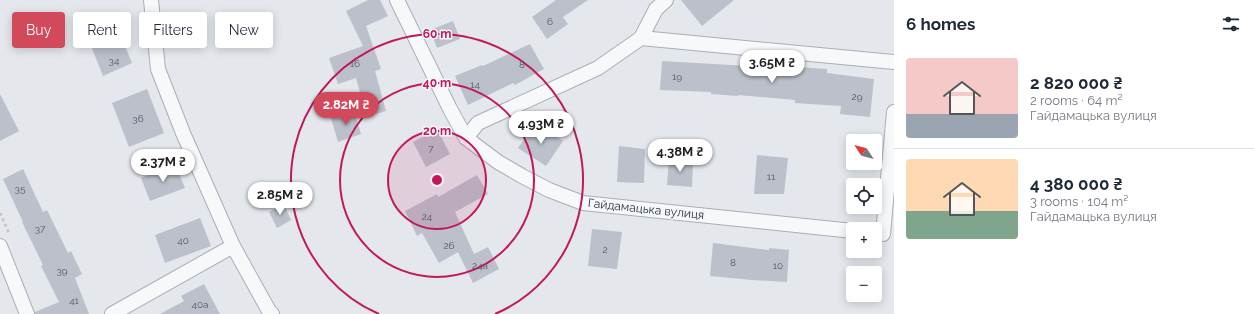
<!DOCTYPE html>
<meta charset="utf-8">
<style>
body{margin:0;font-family:Raleway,sans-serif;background:#f2f2f3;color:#1f2937;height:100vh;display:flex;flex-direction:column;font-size:15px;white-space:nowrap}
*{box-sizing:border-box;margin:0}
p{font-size:13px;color:#747a83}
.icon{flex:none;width:22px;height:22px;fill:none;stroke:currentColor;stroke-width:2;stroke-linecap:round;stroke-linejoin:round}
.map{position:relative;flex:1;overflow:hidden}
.drawer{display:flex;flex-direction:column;background:#fff;width:360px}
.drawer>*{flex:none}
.top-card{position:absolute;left:12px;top:12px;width:380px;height:36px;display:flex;gap:8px}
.needle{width:26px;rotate:306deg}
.controls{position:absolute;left:846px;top:134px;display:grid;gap:8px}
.controls a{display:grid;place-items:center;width:36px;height:36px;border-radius:4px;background:#fff;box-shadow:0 2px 10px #0003;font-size:20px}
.price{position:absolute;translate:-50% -34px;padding:0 9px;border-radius:14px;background:#fff;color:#222;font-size:13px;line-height:26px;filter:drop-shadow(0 1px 2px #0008)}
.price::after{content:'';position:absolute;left:50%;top:24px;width:12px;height:9px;margin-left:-6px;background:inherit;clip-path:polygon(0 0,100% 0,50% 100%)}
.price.selected{background:#d1495b;color:#fff}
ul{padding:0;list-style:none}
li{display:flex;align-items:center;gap:12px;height:100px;padding:0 12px}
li+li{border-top:1px solid #e0e1e3}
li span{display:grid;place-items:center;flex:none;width:112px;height:80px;border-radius:4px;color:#555}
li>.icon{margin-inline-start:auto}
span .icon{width:48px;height:48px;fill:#fffc;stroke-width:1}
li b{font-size:17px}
h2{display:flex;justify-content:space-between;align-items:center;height:48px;padding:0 12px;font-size:17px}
.tag{padding:0 14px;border-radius:4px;background:#fff;box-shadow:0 2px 10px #0003;font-size:14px;line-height:36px}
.tag.selected{background:#d1495b;color:#fff}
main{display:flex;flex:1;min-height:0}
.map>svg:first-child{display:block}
.building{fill:#bbc0ca}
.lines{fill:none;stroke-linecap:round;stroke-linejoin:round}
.street-casing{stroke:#a9aeb7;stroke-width:16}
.path{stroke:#c2c5cb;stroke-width:2.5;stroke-dasharray:3 3;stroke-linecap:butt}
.street{stroke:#f7f8fa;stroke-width:14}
.ring{fill:none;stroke:#c2185b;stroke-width:2}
.labels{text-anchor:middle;stroke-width:3;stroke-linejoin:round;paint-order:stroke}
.number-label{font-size:10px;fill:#4f5766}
.street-label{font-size:12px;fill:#2b3445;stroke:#f4f6f9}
.centre{fill:#c2185b;stroke:#f4f6f9;stroke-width:2}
.ring-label{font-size:12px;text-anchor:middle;font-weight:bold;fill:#c2185b;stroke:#f4f6f9;stroke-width:3;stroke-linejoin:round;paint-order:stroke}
</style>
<main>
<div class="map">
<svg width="894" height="314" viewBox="0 0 894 314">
<rect width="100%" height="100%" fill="#e4e7ec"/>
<!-- building -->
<path class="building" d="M 368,0 L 380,0 L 388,16 L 366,26 L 381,69 L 375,71 L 386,111 L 367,117 L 356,78 L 338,84 L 329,58 L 363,46 L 346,11 Z
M 556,0 L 588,0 L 563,17 L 568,24 L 547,39 L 532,17 Z
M 681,0 L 734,0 L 702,26 Z
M 453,21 L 460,39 L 437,48 L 430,30 Z
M 116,24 L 132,63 L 103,76 L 87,36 Z
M 530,44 L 544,69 L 515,85 L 513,83 L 468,105 L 455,76 L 482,65 L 483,66 Z
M 662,61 L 748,66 L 798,71 L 798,67 L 827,69 L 827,73 L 874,79 L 870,117 L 840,114 L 841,106 L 795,103 L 795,100 L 738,95 L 738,96 L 711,94 L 711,92 L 660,90 Z
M 147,89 L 164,133 L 129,147 L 112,103 Z
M 0,94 L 19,131 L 0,141 Z
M 354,111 L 361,134 L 338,142 L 331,118 Z
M 536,123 L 563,141 L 546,166 L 518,148 Z
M 437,129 L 450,154 L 426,167 L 413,142 Z
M 619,146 L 645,149 L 644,183 L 617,182 Z
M 757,155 L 788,158 L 784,194 L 754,194 Z
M 669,159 L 693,161 L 692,187 L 667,185 Z
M 175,164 L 185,188 L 150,201 L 141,178 Z
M 23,169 L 43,212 L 47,210 L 68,253 L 71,251 L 82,274 L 75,278 L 89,314 L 35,314 L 35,312 L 59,302 L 41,266 L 43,265 L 22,222 L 23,222 L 3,179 Z
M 477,175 L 488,194 L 455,212 L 474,254 L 488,247 L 499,269 L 473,283 L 458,252 L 439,263 L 422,233 L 417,236 L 405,211 L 437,194 L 438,197 Z
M 284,205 L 291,220 L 277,228 L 269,212 Z
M 200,218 L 211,246 L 165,263 L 155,235 Z
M 592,229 L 622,232 L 617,269 L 588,266 Z
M 713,243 L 769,250 L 769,248 L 789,250 L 787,282 L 752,280 L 710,276 Z
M 204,284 L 220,314 L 160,314 L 184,301 L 181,296 Z"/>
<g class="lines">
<!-- street casing -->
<g class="street-casing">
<path id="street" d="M 151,0 L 158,69 L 183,133 L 233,246 L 269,311 L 272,314
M 397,0 L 450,109 L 466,138 L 498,162 L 522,176 L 549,190 L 583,203 L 853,231
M 641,38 L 894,62
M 466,138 L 478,123 L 598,68 L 641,38 L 656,9 L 666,0
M 883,234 L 894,112
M 0,246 L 27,314
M 112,314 L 233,246"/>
</g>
<!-- path -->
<path class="path" d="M 0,213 L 9,233"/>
<!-- street -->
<use href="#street" class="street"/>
</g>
<!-- distance rings -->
<circle cx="437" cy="180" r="49" fill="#c2185b" fill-opacity=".12"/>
<g class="ring">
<circle cx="437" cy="180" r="49"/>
<circle cx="437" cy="180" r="97"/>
<path d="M379 314A146 146 0 1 1 495 314"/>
</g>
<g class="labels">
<!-- number labels -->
<g class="number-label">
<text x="550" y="25">6</text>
<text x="114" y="64">34</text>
<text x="355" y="67">16</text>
<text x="522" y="68">8</text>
<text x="677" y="80">19</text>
<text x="475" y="88">14</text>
<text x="857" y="100">29</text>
<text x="138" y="122">36</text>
<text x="431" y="152">7</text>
<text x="771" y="180">11</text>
<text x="20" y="192">35</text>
<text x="427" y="220">24</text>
<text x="40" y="232">37</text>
<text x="183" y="244">40</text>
<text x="449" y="249">26</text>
<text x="605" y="253">2</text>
<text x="733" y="266">8</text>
<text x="480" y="269">24а</text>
<text x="778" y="269">10</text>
<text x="62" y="274">39</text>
<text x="74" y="304">41</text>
<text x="200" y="308">40а</text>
</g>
<!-- street labels -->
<g class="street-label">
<text transform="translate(646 209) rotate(6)" y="4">Гайдамацька вулиця</text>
</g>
</g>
<circle cx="437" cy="180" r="6" class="centre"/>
<g class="ring-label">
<text x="437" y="38">60 m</text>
<text x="437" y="87">40 m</text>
<text x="437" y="135">20 m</text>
</g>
</svg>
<div class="controls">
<a><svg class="needle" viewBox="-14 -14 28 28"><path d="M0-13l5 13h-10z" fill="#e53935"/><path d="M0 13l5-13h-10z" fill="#747a83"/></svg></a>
<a><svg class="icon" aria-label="locate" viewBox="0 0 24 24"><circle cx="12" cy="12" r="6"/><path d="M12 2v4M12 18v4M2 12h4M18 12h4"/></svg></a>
<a>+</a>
<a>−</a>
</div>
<b class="price" style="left:772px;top:84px">3.65M ₴</b>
<b class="price selected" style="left:346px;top:126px">2.82M ₴</b>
<b class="price" style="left:541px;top:145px">4.93M ₴</b>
<b class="price" style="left:680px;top:173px">4.38M ₴</b>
<b class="price" style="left:163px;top:183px">2.37M ₴</b>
<b class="price" style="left:280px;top:216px">2.85M ₴</b>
<div class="top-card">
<a class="tag selected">Buy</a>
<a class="tag">Rent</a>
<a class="tag">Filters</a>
<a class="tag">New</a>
</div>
</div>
<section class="drawer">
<h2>6 homes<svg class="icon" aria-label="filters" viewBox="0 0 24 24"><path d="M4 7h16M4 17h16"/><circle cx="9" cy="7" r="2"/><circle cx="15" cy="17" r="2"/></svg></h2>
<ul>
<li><span style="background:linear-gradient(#f6c9c9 70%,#9aa5b1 0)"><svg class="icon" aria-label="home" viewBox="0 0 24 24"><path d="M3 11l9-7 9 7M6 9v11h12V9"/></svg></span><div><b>2 820 000 ₴</b><p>2 rooms · 64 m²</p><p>Гайдамацька вулиця</p></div></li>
<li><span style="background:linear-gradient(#ffd9b3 65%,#7fa58c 0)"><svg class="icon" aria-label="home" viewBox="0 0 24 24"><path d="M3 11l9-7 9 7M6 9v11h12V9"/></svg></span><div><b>4 380 000 ₴</b><p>3 rooms · 104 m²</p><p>Гайдамацька вулиця</p></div></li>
</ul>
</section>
</main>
